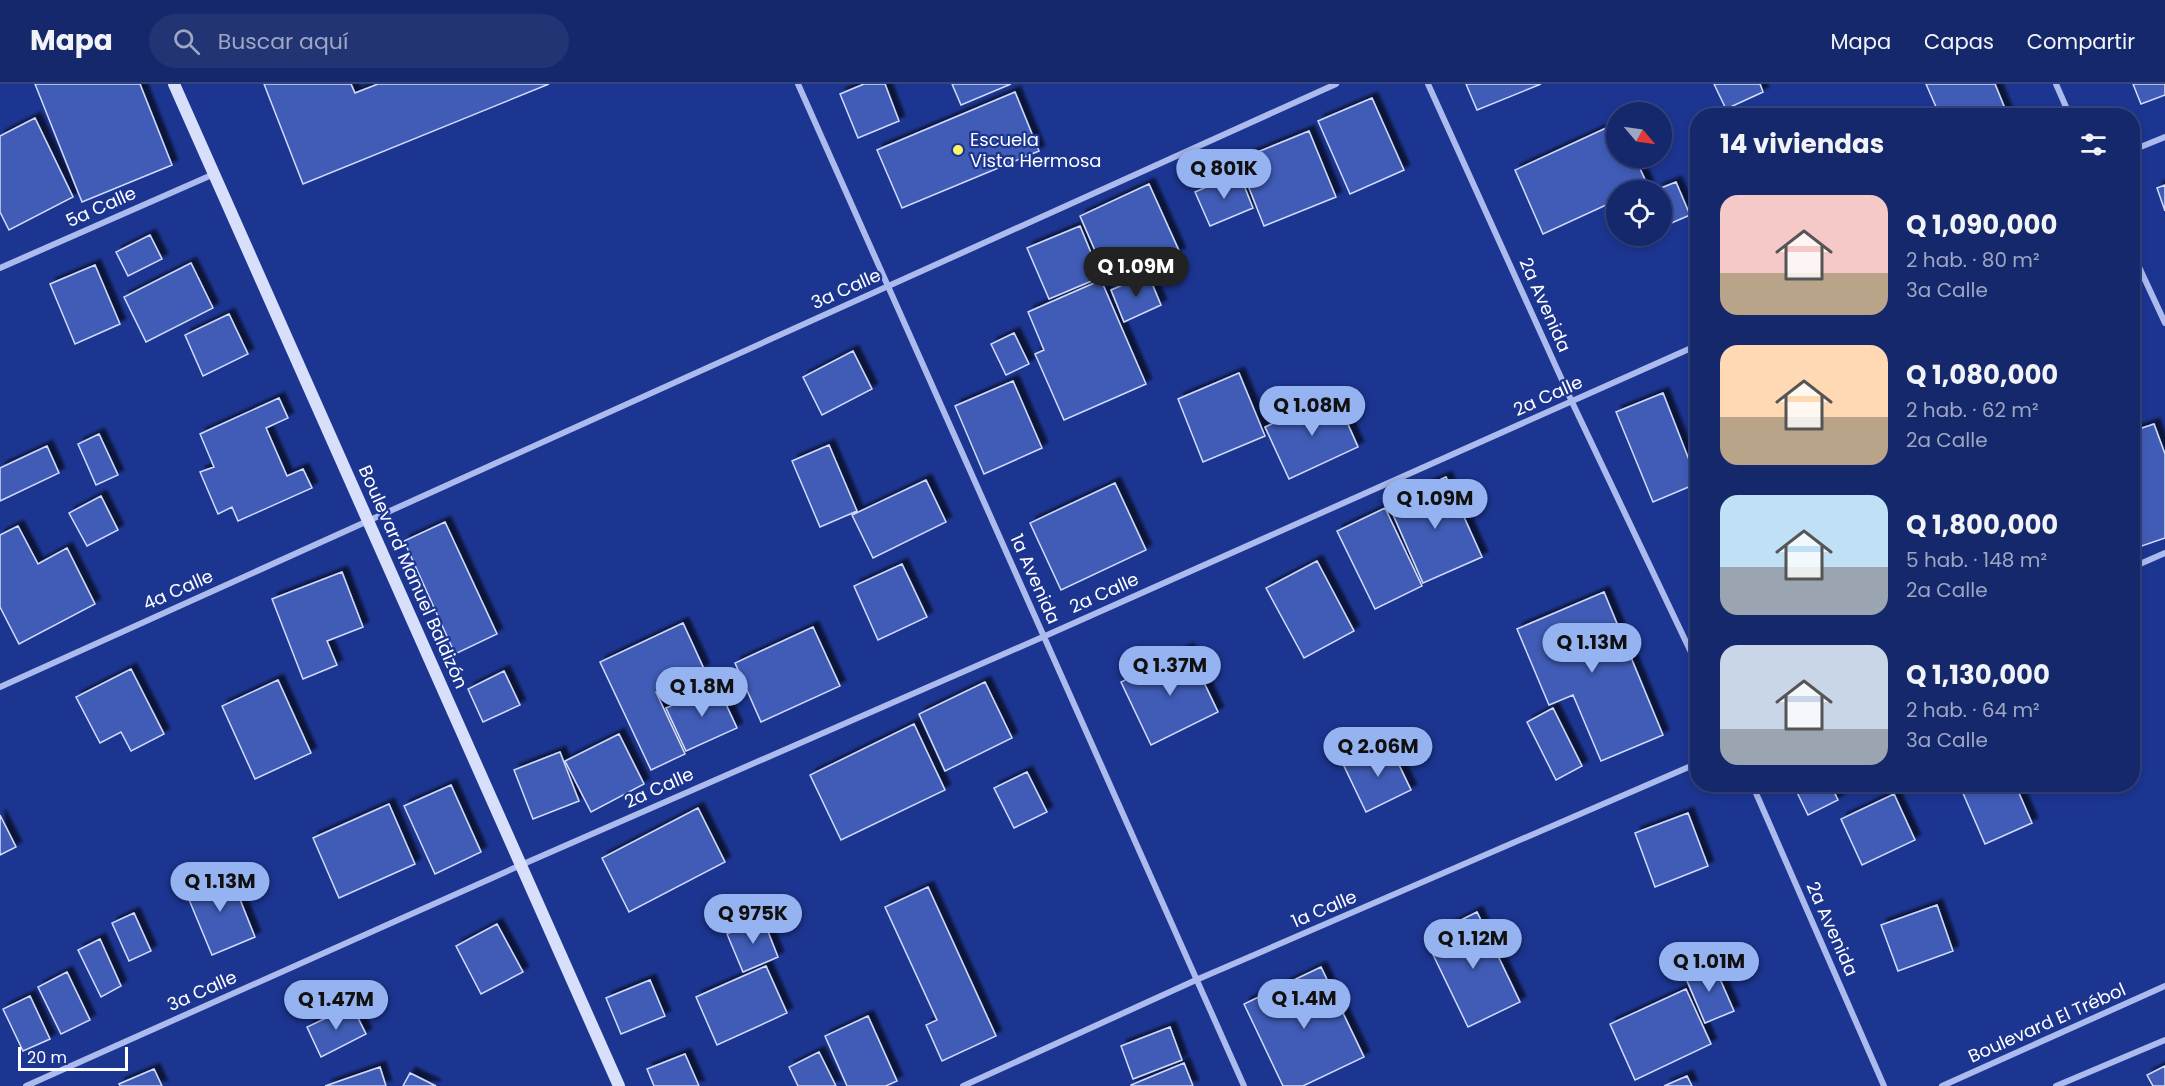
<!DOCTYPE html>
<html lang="es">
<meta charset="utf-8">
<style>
body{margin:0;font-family:Poppins,sans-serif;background:#223474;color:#f1f3f6;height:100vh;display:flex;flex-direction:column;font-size:22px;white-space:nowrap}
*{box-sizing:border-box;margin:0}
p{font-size:20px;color:#9da6c2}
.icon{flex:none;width:33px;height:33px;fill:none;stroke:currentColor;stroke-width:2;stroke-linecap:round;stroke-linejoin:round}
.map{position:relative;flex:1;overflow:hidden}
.side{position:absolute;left:1690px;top:24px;width:450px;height:684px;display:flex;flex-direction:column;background:#15286c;border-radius:24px;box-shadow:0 3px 9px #0003,0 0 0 2px #34447f}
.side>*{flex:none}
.needle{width:39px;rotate:119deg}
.fabs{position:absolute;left:1606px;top:18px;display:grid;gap:12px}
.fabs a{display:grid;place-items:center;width:66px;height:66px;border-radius:50%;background:#15286c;box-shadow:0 3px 9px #0003,0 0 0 2px #34447f;font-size:30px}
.scale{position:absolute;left:18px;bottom:15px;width:110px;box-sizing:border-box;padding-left:6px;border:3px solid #fff;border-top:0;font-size:16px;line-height:21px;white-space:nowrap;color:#fff;-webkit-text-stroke:4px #1c3590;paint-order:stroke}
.price{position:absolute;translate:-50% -51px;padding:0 14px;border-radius:21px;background:#95b2f1;color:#111;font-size:20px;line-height:39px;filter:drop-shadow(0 2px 3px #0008)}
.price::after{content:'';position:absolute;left:50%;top:36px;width:18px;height:14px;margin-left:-9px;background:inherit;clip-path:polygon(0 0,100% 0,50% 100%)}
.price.active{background:#222;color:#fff}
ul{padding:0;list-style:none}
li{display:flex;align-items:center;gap:18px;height:150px;padding:0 30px}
li span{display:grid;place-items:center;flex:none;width:168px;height:120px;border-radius:18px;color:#555}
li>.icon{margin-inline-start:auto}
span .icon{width:72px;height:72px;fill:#fffc;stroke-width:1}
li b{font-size:26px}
h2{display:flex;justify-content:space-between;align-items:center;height:72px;padding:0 30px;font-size:26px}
header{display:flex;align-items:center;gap:36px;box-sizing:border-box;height:84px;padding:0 30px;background:#15286c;border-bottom:2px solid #34447f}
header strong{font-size:28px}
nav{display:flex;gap:33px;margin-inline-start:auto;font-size:21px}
.search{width:420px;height:54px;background:#223474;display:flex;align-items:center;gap:15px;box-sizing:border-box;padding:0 21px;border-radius:33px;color:#9da6c2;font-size:22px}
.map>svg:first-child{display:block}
.building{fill:#405bb6;stroke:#d1dbfa;stroke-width:1.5;filter:url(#shadow)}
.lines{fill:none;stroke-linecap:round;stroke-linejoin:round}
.minor{stroke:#abbbee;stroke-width:6}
.secondary{stroke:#d8dffa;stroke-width:12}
.poi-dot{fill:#fef469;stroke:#1c3590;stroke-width:2}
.labels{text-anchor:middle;stroke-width:4.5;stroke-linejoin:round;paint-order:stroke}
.poi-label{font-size:18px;fill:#fff;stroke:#1c3590;text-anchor:start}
.street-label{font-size:18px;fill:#fff;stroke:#1c3590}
</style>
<header>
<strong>Mapa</strong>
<div class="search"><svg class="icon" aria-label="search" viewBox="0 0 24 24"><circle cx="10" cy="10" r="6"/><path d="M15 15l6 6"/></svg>Buscar aquí</div>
<nav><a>Mapa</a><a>Capas</a><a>Compartir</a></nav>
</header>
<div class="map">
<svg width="2165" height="1002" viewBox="0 0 2165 1002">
<defs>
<filter id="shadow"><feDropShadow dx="5.5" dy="-5.5" stdDeviation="1.5" flood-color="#0009"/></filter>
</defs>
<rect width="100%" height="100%" fill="#1c3590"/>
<!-- building -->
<path class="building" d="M 35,0 L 140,0 L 172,81 L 82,118 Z
M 264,0 L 351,0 L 355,9 L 378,0 L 549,0 L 303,100 Z
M 864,0 L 885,0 L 899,37 L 858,54 L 840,10 Z
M 952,0 L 1011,0 L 961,21 Z
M 1466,0 L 1541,0 L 1477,26 Z
M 1714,0 L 1760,0 L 1763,8 L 1726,25 Z
M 1926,0 L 1995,0 L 2008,32 L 1940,32 Z
M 2133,0 L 2165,0 L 2165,11 L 2141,20 Z
M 1015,8 L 1039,67 L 902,124 L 877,66 Z
M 1372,14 L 1404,86 L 1350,110 L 1318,37 Z
M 35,34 L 73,113 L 9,146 L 0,128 L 0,52 Z
M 1617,39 L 1617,74 L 1635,74 L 1648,102 L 1638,106 L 1617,106 L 1617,116 L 1543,150 L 1515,86 Z
M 1309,47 L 1336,113 L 1264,142 L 1238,76 Z
M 1239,89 L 1253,124 L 1210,142 L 1195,108 Z
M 1676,98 L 1690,131 L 1662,143 L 1662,106 L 1656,106 Z
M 1149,100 L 1180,169 L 1110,201 L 1080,132 Z
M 2165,101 L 2165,127 L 2157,104 Z
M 1080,142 L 1101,193 L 1049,215 L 1027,164 Z
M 150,151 L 162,175 L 128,192 L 116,168 Z
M 191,179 L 213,224 L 146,258 L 124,213 Z
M 95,181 L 120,240 L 75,260 L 50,200 Z
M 1148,190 L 1161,221 L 1124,238 L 1111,206 Z
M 1101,196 L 1146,300 L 1064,336 L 1035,270 L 1044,266 L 1028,228 Z
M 229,230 L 248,270 L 203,292 L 185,251 Z
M 1014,249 L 1029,280 L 1006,291 L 991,260 Z
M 853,267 L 872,305 L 822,331 L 803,293 Z
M 1239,289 L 1265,352 L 1203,378 L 1178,315 Z
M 1013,297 L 1042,364 L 984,390 L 955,322 Z
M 1663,309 L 1698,399 L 1653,418 L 1616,328 Z
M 1335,311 L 1358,363 L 1289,395 L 1265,343 Z
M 279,314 L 288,334 L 266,344 L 287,392 L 303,385 L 312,404 L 238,437 L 232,423 L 218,430 L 200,388 L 214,383 L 200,350 Z
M 2154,340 L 2165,370 L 2165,454 L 2133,465 L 2133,347 Z
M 99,350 L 118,391 L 96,401 L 78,360 Z
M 829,361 L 857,427 L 820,443 L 792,377 Z
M 47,362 L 59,389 L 0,417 L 0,384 Z
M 1446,393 L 1482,473 L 1423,499 L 1388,419 Z
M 926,396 L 946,438 L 873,474 L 852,431 Z
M 1115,399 L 1146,466 L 1061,506 L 1030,439 Z
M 101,412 L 118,446 L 87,462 L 69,429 Z
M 1385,424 L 1422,502 L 1375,525 L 1337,447 Z
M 445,438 L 497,550 L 455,570 L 404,457 Z
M 18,442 L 38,480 L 67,464 L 95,520 L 19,560 L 0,523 L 0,451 Z
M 1317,477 L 1354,547 L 1304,574 L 1266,504 Z
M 902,480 L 927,533 L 878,556 L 854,502 Z
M 342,488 L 363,543 L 327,557 L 337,581 L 303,595 L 272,515 Z
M 1604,508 L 1663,651 L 1601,677 L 1573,611 L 1549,621 L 1517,545 Z
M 683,539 L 704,585 L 656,608 L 685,670 L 651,686 L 600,578 Z
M 813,543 L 840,602 L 761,638 L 735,579 Z
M 1188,565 L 1218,628 L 1151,661 L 1121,598 Z
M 131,585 L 164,650 L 131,667 L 121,648 L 100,659 L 76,613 Z
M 504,587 L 520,621 L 483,638 L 468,605 Z
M 278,596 L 311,669 L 255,695 L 222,622 Z
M 985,598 L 1012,654 L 945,687 L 919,630 Z
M 717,601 L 737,644 L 686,667 L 666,624 Z
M 1553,624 L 1582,682 L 1556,696 L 1527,638 Z
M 914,640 L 945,706 L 841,756 L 810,691 Z
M 619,650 L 644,700 L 591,728 L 565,677 Z
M 1389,660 L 1411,706 L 1366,728 L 1344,682 Z
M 560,668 L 579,717 L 533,735 L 514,686 Z
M 1027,688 L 1047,728 L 1014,744 L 994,704 Z
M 1793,700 L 1830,700 L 1838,716 L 1808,731 Z
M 1959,700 L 2015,700 L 2032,739 L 1985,760 Z
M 451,701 L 481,768 L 435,790 L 404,722 Z
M 1894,710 L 1915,756 L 1862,781 L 1841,735 Z
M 389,720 L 415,780 L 339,814 L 313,754 Z
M 698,724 L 725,778 L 629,828 L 602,774 Z
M 1688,729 L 1708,782 L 1655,803 L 1635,749 Z
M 0,731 L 16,763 L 0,771 Z
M 229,788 L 255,853 L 212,871 L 185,806 Z
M 928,803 L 996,952 L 942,977 L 926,941 L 937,936 L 885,823 Z
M 1937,821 L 1953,867 L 1898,887 L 1881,841 Z
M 1477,828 L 1520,918 L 1468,943 L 1425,854 Z
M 134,829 L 151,867 L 129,877 L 112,839 Z
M 763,835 L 778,873 L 743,888 L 727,850 Z
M 497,840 L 523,888 L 481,910 L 456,862 Z
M 100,855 L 121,902 L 101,913 L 78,866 Z
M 1713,879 L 1734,927 L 1705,939 L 1685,892 Z
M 766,882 L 787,929 L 717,961 L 696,913 Z
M 1321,883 L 1364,973 L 1303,1002 L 1283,1002 L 1244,920 Z
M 67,888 L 90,936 L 61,950 L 38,903 Z
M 650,896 L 665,932 L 621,950 L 606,914 Z
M 1686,905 L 1711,960 L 1635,996 L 1610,940 Z
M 30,912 L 50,955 L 23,967 L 3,925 Z
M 352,922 L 366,950 L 321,973 L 307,943 Z
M 868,932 L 897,997 L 886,1002 L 847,1002 L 825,952 Z
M 1170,943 L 1182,976 L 1133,995 L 1121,962 Z
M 819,968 L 836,1002 L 798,1002 L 789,983 Z
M 685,970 L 699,1002 L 654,1002 L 647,985 Z
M 1184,979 L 1193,1002 L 1131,1002 L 1131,1001 Z
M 2165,982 L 2165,1002 L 2153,1002 L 2147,991 Z
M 380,983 L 386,1002 L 325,1002 Z
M 154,985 L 162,1002 L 120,1002 L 119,1000 Z
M 410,989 L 436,1002 L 403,1002 Z
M 1687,992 L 1692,1002 L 1664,1002 Z"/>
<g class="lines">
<!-- minor -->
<path class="minor" d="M 798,0 L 1244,1002
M 1428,0 L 1572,318 L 1698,583
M 2056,0 L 2070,32
M 2133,66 L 2165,53
M 2133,170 L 2165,239
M 0,184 L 214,90
M 2133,483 L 2165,469
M 0,603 L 1336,0
M 1752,700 L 1884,1002
M 26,1002 L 521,781 L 1045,552 L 1698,261
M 963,1002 L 1196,896 L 1698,679
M 1942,1002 L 2165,902
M 2056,1002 L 2165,956"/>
<!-- secondary -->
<path class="secondary" d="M 174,0 L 619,1002"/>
</g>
<!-- markers -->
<circle class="poi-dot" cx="958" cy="66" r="6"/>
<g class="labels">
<!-- poi labels -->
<g class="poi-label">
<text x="970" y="62">Escuela<tspan x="970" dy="21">Vista Hermosa</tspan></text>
</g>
<!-- street labels -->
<g class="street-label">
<text transform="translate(101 123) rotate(-24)" y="6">5a Calle</text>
<text transform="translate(846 205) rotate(-24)" y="6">3a Calle</text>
<text transform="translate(1545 221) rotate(66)" y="6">2a Avenida</text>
<text transform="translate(1548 312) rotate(-24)" y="6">2a Calle</text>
<text transform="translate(413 493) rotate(66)" y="6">Boulevard Manuel Baldizón</text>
<text transform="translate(1035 495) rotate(66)" y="6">1a Avenida</text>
<text transform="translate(178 506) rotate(-24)" y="6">4a Calle</text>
<text transform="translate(1104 509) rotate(-24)" y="6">2a Calle</text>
<text transform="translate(659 704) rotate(-24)" y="6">2a Calle</text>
<text transform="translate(1324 825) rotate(-23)" y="6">1a Calle</text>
<text transform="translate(1832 845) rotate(66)" y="6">2a Avenida</text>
<text transform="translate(202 907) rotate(-24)" y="6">3a Calle</text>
<text transform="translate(2047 939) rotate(-24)" y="6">Boulevard El Trébol</text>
</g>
</g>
</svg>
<div class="fabs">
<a><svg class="needle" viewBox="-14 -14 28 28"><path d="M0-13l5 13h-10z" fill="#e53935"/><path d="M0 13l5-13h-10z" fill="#9da6c2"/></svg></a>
<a><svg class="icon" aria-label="locate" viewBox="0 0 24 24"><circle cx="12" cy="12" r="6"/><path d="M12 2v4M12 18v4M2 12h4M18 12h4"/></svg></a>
</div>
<div class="scale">20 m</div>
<b class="price" style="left:1224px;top:116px">Q 801K</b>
<b class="price active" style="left:1136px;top:214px">Q 1.09M</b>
<b class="price" style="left:1312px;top:353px">Q 1.08M</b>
<b class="price" style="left:1435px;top:446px">Q 1.09M</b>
<b class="price" style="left:1592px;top:590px">Q 1.13M</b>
<b class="price" style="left:1170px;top:613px">Q 1.37M</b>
<b class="price" style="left:702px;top:634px">Q 1.8M</b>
<b class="price" style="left:1378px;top:694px">Q 2.06M</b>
<b class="price" style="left:220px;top:829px">Q 1.13M</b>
<b class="price" style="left:753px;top:861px">Q 975K</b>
<b class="price" style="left:1473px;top:886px">Q 1.12M</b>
<b class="price" style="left:1709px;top:909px">Q 1.01M</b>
<b class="price" style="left:1304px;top:946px">Q 1.4M</b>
<b class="price" style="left:336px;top:947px">Q 1.47M</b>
<section class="side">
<h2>14 viviendas<svg class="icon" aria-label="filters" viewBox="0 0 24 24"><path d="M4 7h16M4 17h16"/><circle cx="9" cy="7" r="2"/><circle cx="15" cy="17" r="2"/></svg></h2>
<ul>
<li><span style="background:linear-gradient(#f6c9c9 65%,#b9a48a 0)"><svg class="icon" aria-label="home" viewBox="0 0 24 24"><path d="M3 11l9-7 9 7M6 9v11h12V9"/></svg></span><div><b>Q 1,090,000</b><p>2 hab. · 80 m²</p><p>3a Calle</p></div></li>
<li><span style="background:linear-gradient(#ffd9b3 60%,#b9a48a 0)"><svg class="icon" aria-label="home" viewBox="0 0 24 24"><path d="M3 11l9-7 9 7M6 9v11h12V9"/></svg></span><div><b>Q 1,080,000</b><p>2 hab. · 62 m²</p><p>2a Calle</p></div></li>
<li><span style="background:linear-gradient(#bfe0f5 60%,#9aa5b1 0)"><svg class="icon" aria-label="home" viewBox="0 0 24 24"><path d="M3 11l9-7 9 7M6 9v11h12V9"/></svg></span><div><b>Q 1,800,000</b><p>5 hab. · 148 m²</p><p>2a Calle</p></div></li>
<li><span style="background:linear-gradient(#c9d6e8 70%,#9aa5b1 0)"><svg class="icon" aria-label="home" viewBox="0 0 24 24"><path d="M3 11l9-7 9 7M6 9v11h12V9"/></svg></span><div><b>Q 1,130,000</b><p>2 hab. · 64 m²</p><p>3a Calle</p></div></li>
</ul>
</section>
</div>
